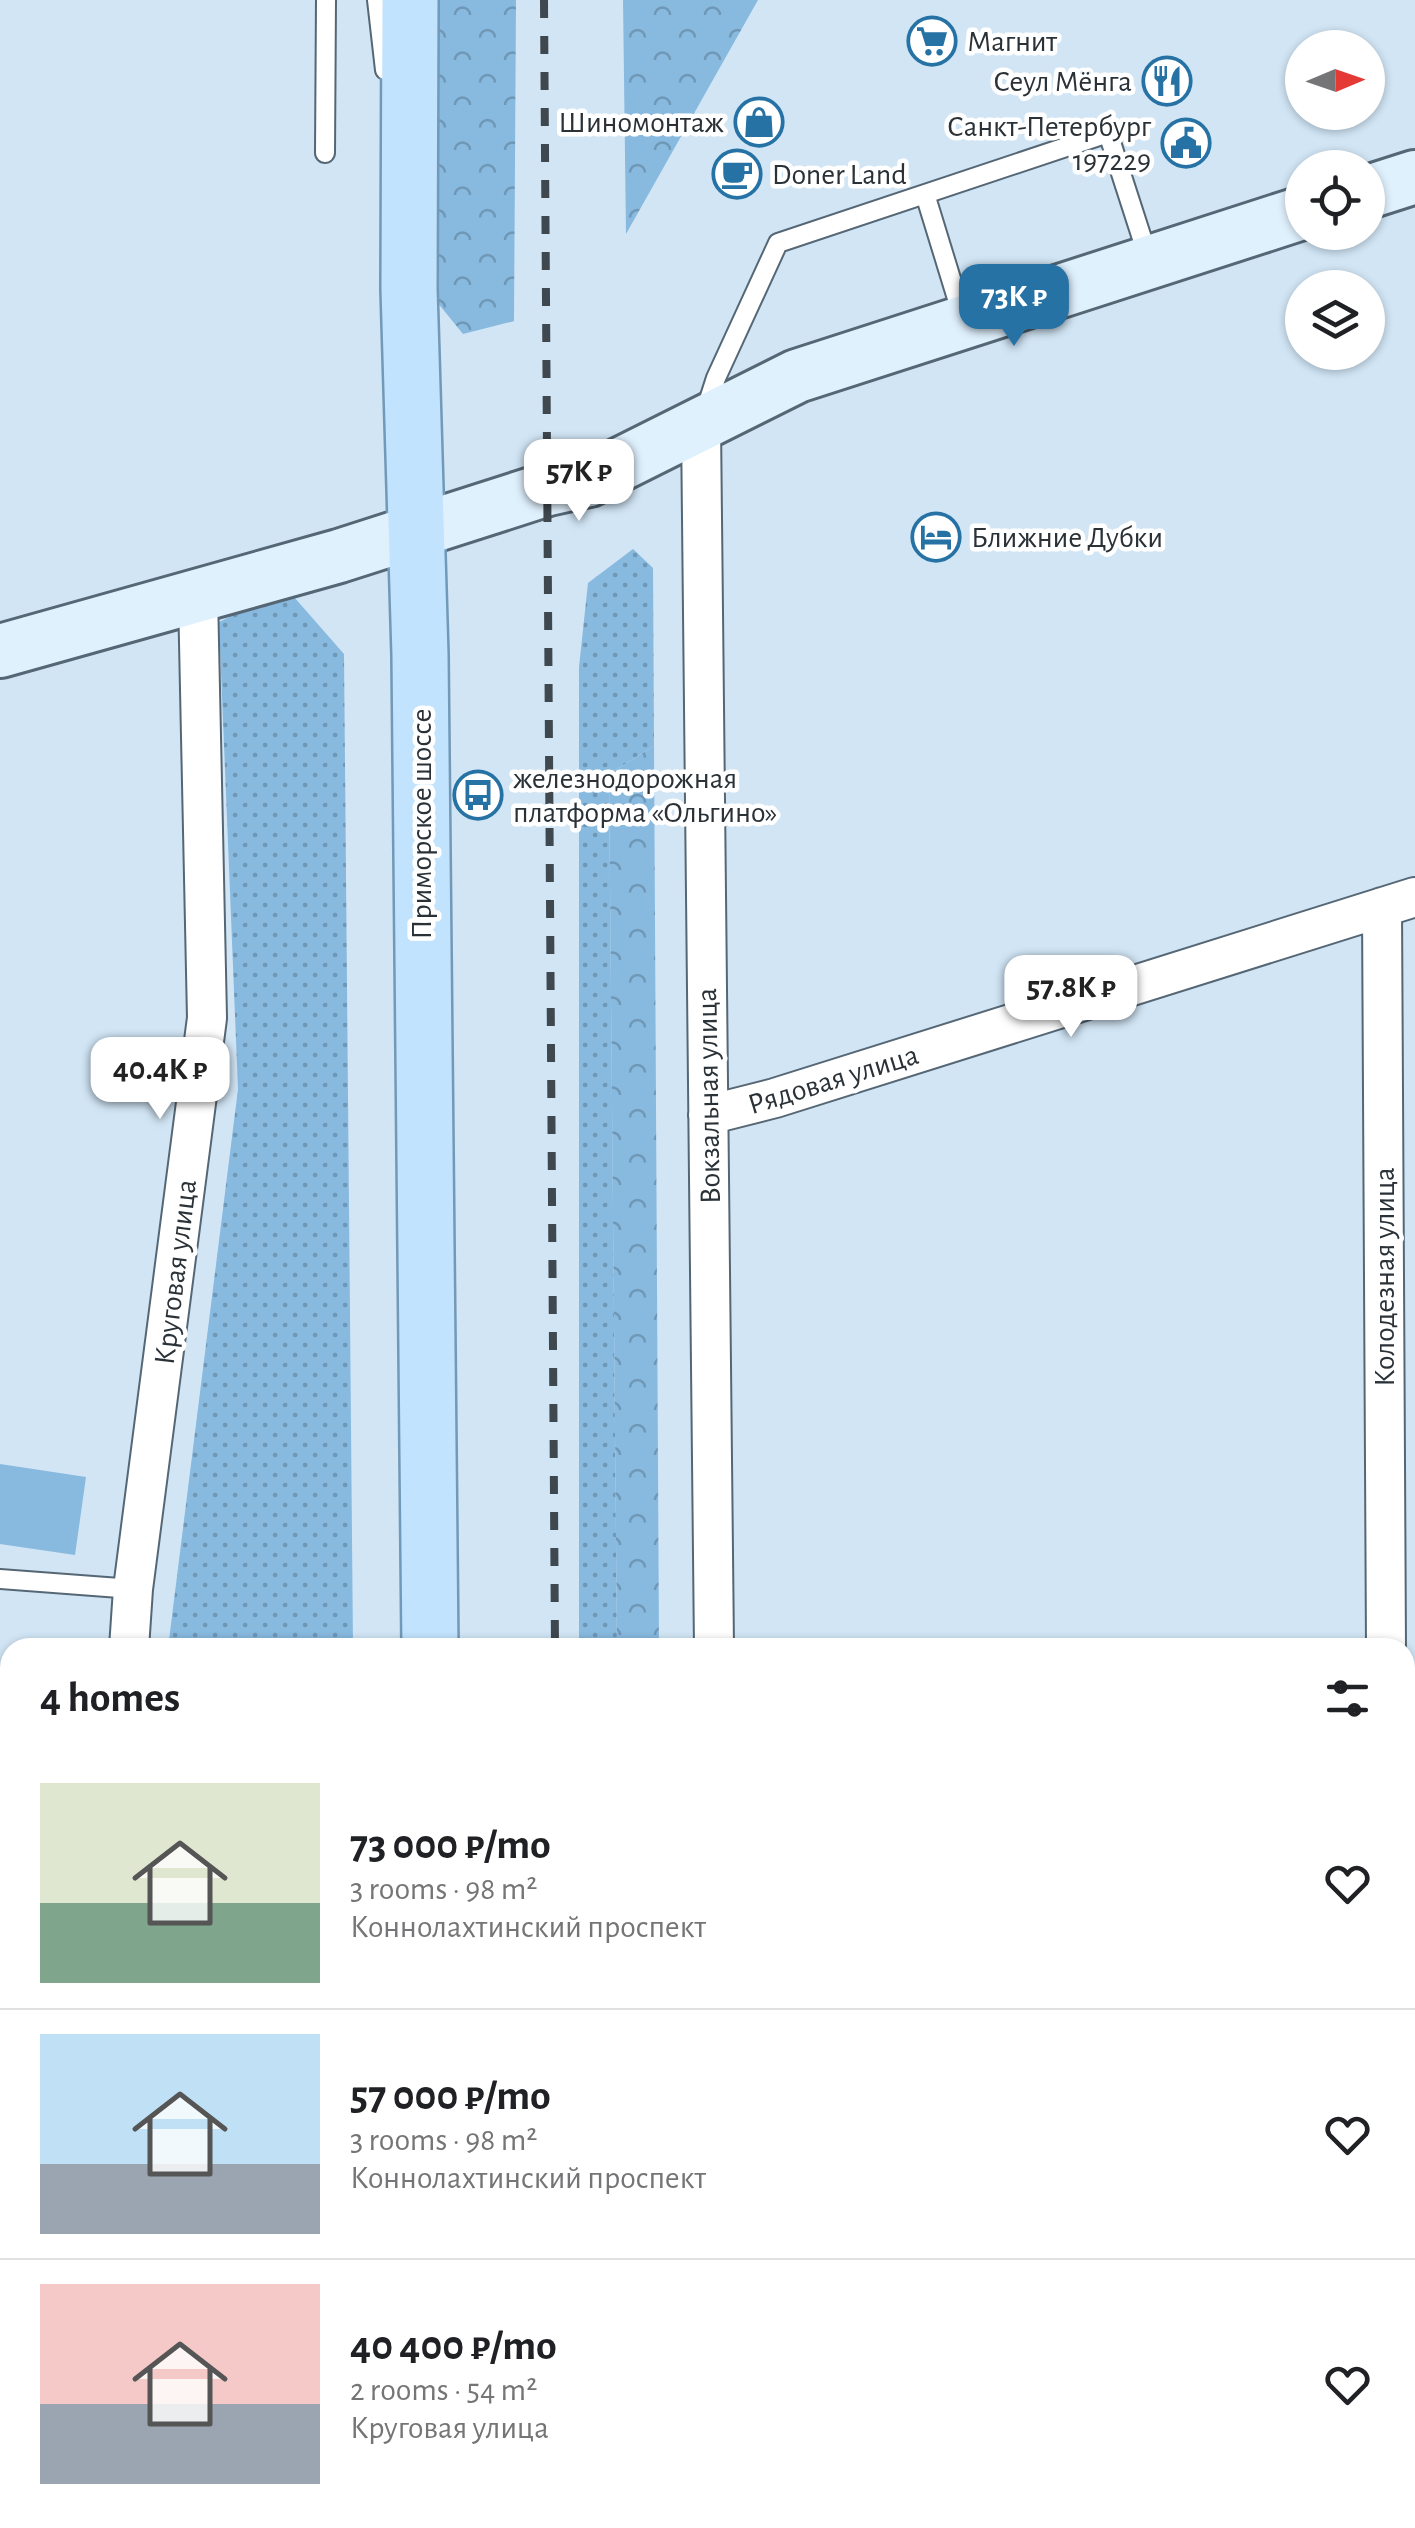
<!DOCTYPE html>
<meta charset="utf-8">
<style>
body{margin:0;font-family:"Alegreya Sans",sans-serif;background:#f6f6f6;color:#202124;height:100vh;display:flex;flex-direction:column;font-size:38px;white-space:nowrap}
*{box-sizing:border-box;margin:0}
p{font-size:32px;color:#757577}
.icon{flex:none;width:55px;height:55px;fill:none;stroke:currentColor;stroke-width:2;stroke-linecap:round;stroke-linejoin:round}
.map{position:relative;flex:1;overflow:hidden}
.panel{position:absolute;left:0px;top:1638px;width:1415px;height:892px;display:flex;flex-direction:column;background:#fff;border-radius:30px 30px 0 0;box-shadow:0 2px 8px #0004}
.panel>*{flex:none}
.needle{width:65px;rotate:88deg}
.controls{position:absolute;left:1285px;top:30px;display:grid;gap:20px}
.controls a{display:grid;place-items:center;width:100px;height:100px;border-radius:50%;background:#fff;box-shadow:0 2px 8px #0004;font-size:50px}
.price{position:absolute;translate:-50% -85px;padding:0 22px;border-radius:20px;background:#fff;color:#222;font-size:32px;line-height:65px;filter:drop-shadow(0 2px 5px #0008)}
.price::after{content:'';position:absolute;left:50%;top:60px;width:30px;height:22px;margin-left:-15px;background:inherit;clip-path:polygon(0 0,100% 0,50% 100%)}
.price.current{background:#2672a5;color:#fff}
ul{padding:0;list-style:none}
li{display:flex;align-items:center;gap:30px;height:250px;padding:0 40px}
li+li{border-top:2px solid #e0e0e0}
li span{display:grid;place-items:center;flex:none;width:280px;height:200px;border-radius:0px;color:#555}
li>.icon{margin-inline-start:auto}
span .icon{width:120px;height:120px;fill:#fffc;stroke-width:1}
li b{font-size:42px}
h2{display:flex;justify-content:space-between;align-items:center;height:120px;padding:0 40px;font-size:42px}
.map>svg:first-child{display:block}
.grass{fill:url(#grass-dots)}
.forest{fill:url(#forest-crowns)}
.park{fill:#88b9df}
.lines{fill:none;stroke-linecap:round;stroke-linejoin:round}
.service-casing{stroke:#556775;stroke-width:22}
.minor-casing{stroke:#556775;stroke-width:42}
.secondary-casing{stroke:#556775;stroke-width:58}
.primary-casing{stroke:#7299b7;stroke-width:60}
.service{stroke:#fff;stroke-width:18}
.minor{stroke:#fff;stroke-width:38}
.secondary{stroke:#e0f1fe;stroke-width:52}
.primary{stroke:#c2e3fd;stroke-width:55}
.rail{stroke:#3f484f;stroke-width:8;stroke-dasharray:18 18;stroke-linecap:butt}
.labels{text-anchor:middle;stroke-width:9;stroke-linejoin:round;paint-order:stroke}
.poi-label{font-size:30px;fill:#2a3238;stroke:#fff;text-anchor:start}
.street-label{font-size:30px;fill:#2a3238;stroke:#fff}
</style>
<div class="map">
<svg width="1415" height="2528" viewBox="0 0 1415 2528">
<defs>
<pattern id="grass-dots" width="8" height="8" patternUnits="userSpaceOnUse" patternTransform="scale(2.5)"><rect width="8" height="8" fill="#88b9df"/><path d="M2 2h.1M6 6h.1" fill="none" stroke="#6f97b6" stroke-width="1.8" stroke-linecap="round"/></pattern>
<pattern id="forest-crowns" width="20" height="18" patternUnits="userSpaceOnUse" patternTransform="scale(2.5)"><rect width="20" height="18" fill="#88b9df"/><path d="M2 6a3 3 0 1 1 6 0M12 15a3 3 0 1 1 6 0" fill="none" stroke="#6f97b6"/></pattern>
</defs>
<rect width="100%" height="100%" fill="#d1e5f5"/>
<!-- grass -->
<path class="grass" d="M 633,549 L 653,568 L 654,746 L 609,774 L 617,1647 L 579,1648 L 579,667 L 588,583 Z
M 287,589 L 344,654 L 353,1647 L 168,1648 L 238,1089 L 219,622 Z"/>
<!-- forest -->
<path class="forest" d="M 429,0 L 516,0 L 514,321 L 463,334 L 437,302 L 431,263 Z
M 623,0 L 758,0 L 626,234 Z
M 654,746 L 659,1647 L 617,1648 L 609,774 Z"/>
<!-- park -->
<path class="park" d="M 0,1464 L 86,1477 L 75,1555 L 0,1544 Z"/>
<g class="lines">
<!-- service casing -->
<g class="service-casing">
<path id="service" d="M 377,0 L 385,70
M 325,153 L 326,0
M 925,194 L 963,318
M 706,409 L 716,378 L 778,243 L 1108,133 L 1148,257
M 0,1579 L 133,1589
M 0,2026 L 10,2027"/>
</g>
<!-- minor casing -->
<g class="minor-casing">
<path id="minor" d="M 701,424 L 714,1648
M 1382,907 L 1386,1648
M 708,1115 L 775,1098 L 1415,897
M 129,1648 L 133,1589 L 207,1018 L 198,595
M 1405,2333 L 1415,2333
M 721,2520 L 721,2528
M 1390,2520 L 1390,2528
M 62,2528 L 63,2520"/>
</g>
<!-- secondary casing -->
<g class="secondary-casing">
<path id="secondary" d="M 1368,192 L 1415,177
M 0,651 L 339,556 L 548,489 L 589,480 L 797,376 L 1302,213"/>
</g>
<!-- primary casing -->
<g class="primary-casing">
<path id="primary" d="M 410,0 L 409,289 L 420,655 L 430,1648
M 439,2520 L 439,2528"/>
</g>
<!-- service -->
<use href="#service" class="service"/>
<!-- minor -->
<use href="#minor" class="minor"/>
<!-- secondary -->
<use href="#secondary" class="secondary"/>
<!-- primary -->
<use href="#primary" class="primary"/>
<!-- rail -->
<path class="rail" d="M 544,0 L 555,1648
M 559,2528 L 559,2520"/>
</g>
<!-- icons -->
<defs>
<g id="supermarket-ring" transform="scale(2.5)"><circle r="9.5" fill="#fff" stroke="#2672a5" stroke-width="1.5"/><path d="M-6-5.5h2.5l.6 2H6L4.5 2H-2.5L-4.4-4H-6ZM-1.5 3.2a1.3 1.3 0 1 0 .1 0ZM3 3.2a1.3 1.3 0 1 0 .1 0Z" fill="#2672a5"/></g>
<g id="restaurant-ring" transform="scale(2.5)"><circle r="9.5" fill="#fff" stroke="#2672a5" stroke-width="1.5"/><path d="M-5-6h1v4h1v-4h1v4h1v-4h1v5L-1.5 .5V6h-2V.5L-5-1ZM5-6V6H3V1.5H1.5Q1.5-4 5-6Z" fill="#2672a5"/></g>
<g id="shop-ring" transform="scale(2.5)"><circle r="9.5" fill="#fff" stroke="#2672a5" stroke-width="1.5"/><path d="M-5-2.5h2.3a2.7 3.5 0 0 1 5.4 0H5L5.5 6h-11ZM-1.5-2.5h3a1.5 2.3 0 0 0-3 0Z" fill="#2672a5"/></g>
<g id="civic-ring" transform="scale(2.5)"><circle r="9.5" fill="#fff" stroke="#2672a5" stroke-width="1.5"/><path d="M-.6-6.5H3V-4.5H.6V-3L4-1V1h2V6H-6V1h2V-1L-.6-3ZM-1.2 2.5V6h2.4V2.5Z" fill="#2672a5"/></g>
<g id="cafe-ring" transform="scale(2.5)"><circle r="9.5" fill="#fff" stroke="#2672a5" stroke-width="1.5"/><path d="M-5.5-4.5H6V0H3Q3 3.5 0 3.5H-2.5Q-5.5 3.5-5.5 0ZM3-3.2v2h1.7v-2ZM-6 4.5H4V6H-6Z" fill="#2672a5"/></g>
<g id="hotel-ring" transform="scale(2.5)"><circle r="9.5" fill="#fff" stroke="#2672a5" stroke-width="1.5"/><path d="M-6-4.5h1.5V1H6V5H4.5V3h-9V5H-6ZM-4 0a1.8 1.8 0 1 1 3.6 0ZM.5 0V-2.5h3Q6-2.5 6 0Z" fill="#2672a5"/></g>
<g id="bus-ring" transform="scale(2.5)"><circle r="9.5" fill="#fff" stroke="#2672a5" stroke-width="1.5"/><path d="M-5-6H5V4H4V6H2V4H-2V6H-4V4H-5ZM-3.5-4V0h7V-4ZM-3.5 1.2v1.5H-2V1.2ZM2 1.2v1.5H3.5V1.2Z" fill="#2672a5"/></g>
</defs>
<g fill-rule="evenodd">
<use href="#supermarket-ring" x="932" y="41"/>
<use href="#restaurant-ring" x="1167" y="81"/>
<use href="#shop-ring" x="759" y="122"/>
<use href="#civic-ring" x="1186" y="143"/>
<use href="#cafe-ring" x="737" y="174"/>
<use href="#hotel-ring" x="936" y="537"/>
<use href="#bus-ring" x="478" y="795"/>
</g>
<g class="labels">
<!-- poi labels -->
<g class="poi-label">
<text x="967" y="51">Магнит</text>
<text x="1132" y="91" text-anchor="end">Сеул Мёнга</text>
<text x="724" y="132" text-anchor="end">Шиномонтаж</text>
<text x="1151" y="136" text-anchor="end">Санкт-Петербург<tspan x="1151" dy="34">197229</tspan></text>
<text x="772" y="184">Doner Land</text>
<text x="971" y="547">Ближние Дубки</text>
<text x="513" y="788">железнодорожная<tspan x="513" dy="34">платформа «Ольгино»</tspan></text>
</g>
<!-- street labels -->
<g class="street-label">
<text transform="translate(421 824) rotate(-90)" y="10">Приморское шоссе</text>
<text transform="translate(833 1079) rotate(-17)" y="10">Рядовая улица</text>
<text transform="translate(708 1096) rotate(-91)" y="10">Вокзальная улица</text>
<text transform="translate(175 1272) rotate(-83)" y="10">Круговая улица</text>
<text transform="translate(1384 1277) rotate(-90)" y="10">Колодезная улица</text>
</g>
</g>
</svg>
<div class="controls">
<a><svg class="needle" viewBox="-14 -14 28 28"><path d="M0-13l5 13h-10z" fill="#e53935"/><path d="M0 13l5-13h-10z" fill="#757577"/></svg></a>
<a><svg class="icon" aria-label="locate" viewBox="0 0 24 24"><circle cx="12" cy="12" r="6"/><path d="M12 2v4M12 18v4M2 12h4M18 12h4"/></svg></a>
<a><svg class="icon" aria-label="layers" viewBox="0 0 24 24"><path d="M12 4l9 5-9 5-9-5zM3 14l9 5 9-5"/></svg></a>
</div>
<b class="price current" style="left:1014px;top:349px">73K ₽</b>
<b class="price" style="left:579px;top:524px">57K ₽</b>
<b class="price" style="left:1071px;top:1040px">57.8K ₽</b>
<b class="price" style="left:160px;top:1122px">40.4K ₽</b>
<section class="panel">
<h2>4 homes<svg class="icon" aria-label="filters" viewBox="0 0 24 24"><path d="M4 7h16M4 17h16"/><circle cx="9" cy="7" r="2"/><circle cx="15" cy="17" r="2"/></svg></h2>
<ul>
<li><span style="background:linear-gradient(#dfe7d0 60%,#7fa58c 0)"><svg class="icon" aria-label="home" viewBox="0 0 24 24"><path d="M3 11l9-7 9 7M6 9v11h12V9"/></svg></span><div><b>73 000 ₽/mo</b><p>3 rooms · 98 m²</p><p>Коннолахтинский проспект</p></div><svg class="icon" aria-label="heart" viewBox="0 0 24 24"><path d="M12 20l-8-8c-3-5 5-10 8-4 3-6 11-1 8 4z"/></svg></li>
<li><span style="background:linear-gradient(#bfe0f5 65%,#9aa5b1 0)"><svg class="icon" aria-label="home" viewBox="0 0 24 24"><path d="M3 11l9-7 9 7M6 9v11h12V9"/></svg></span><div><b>57 000 ₽/mo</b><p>3 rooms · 98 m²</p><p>Коннолахтинский проспект</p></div><svg class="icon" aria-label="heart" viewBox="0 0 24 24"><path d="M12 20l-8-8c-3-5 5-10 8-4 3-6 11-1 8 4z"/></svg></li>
<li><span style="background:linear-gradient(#f6c9c9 60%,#9aa5b1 0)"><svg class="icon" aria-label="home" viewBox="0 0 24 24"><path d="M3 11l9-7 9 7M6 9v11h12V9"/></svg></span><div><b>40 400 ₽/mo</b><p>2 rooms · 54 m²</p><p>Круговая улица</p></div><svg class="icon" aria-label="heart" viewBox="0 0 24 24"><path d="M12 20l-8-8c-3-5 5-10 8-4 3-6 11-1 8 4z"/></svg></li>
</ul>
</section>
</div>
